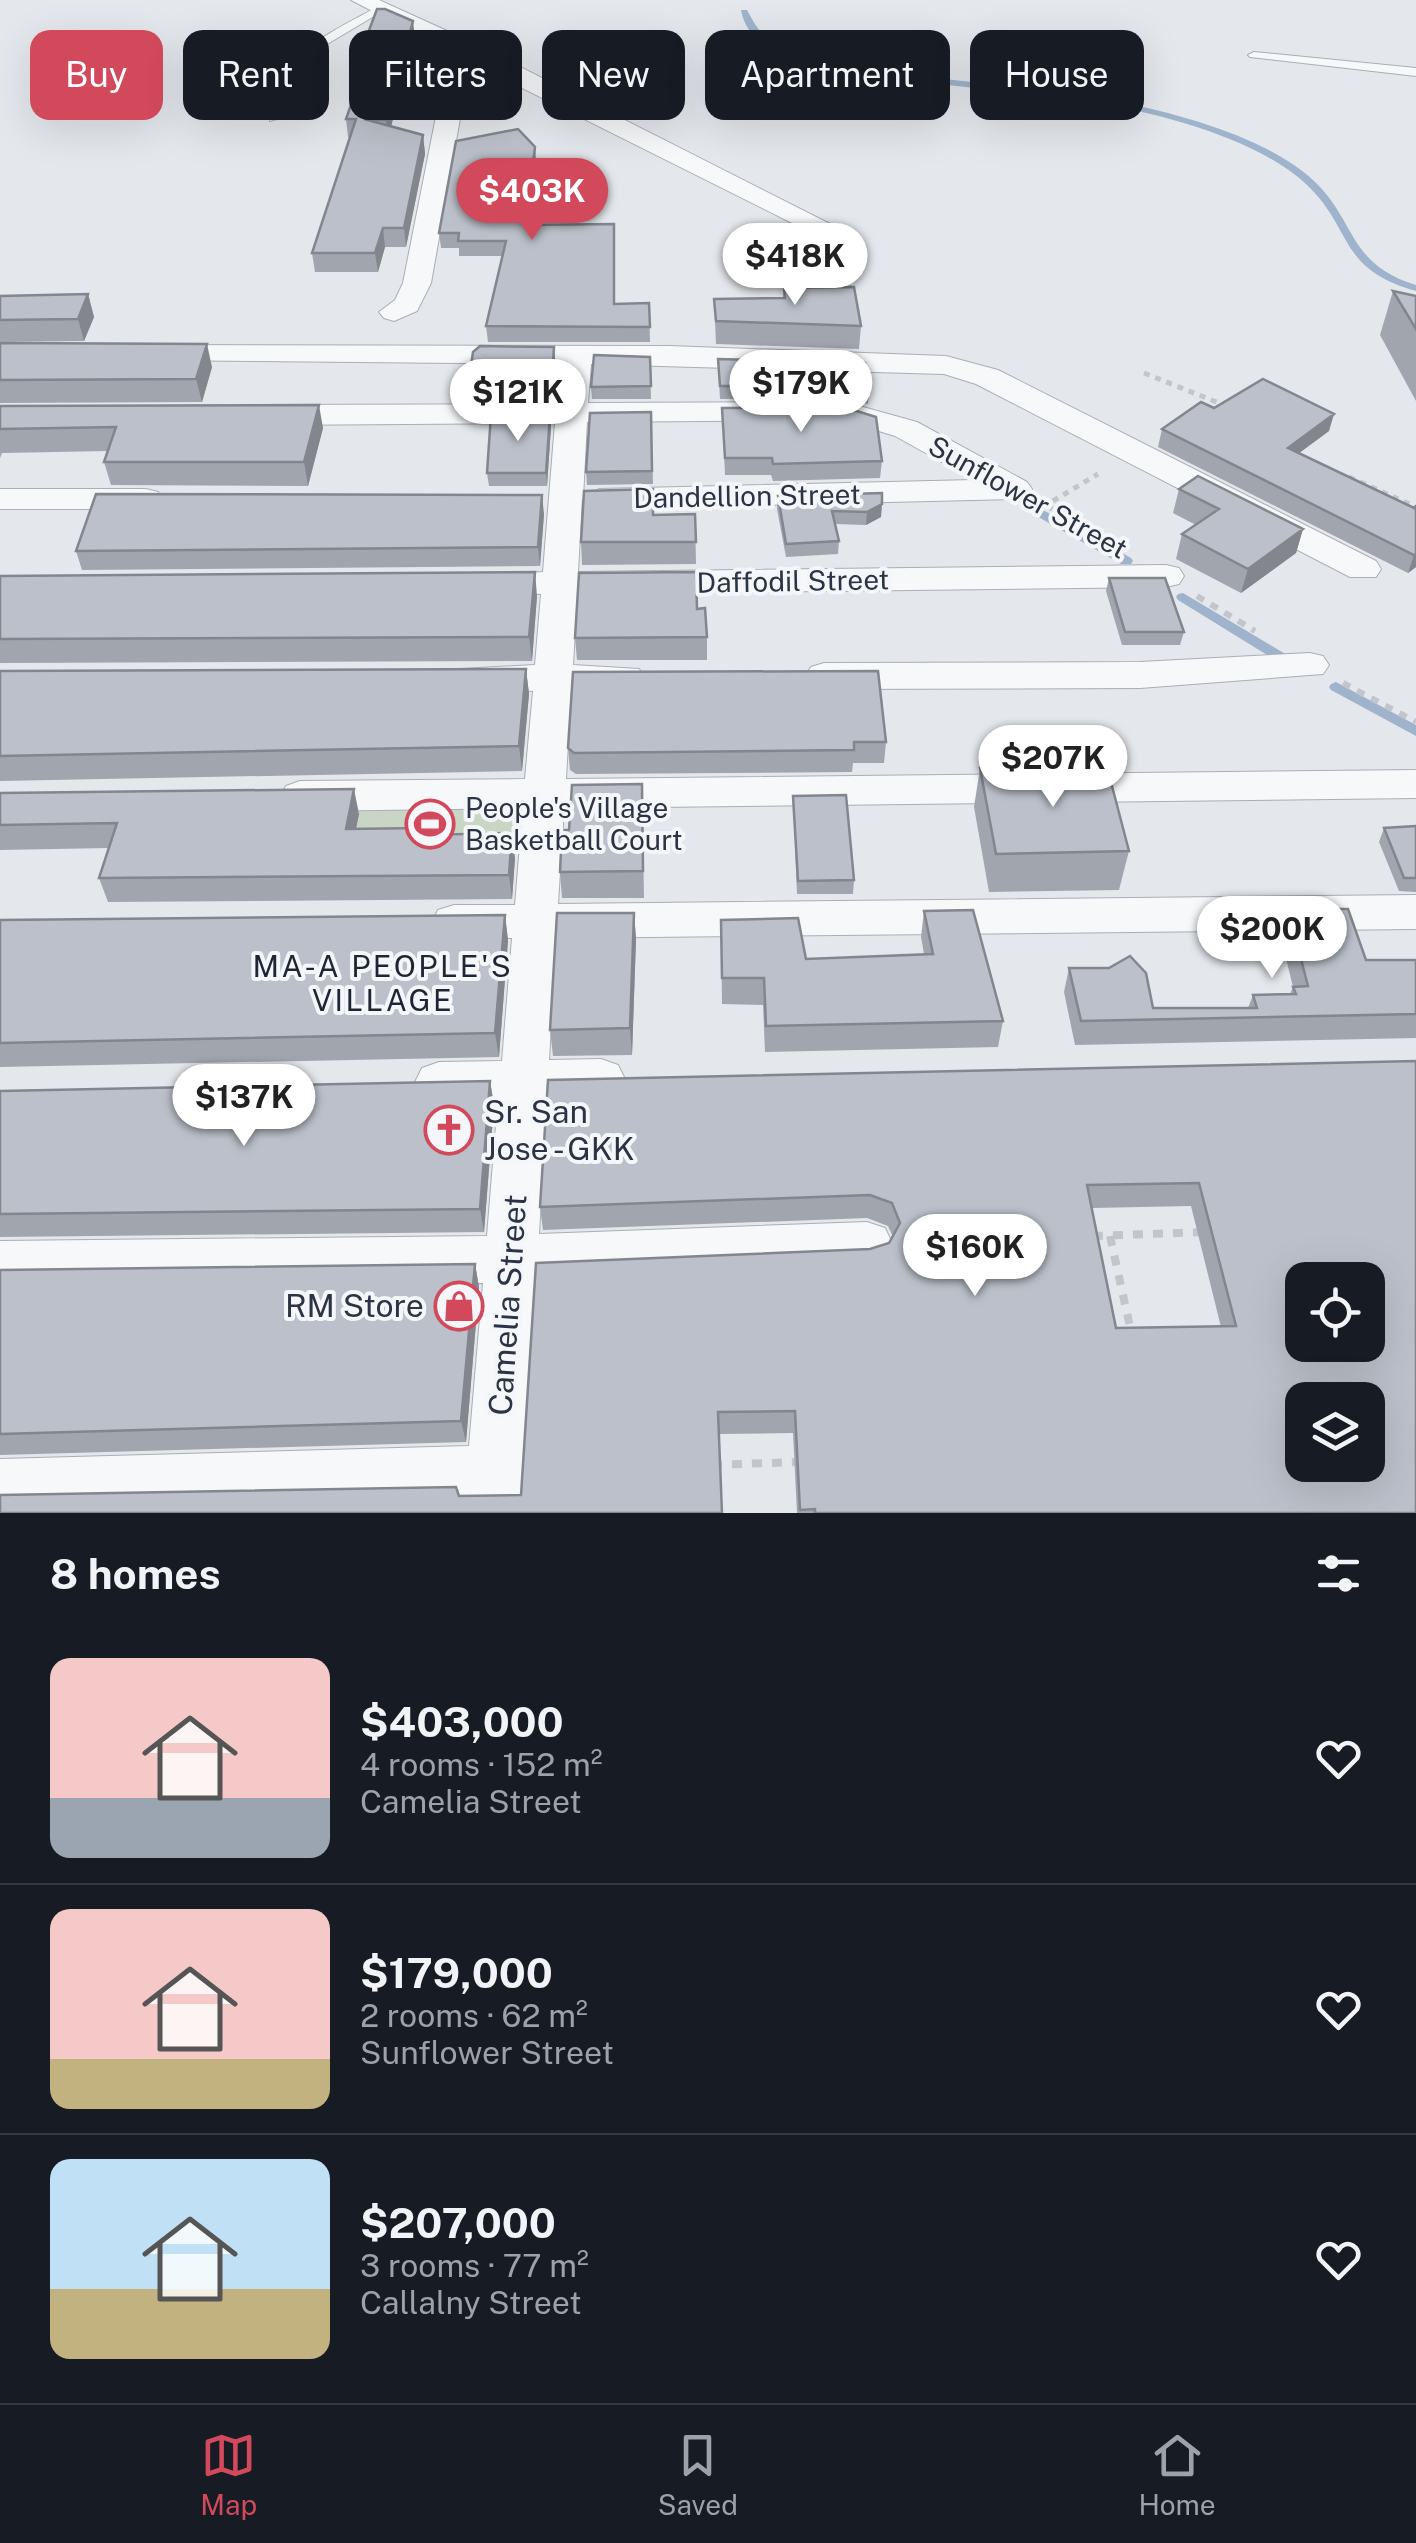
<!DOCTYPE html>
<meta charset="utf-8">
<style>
body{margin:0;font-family:"Public Sans",sans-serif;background:#242831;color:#f1f3f6;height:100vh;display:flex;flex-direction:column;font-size:38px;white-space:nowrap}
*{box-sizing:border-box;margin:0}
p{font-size:32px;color:#9ea1a6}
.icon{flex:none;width:55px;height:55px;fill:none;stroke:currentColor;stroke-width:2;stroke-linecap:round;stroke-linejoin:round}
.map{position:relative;height:1513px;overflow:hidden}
.sheet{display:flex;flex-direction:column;background:#171b24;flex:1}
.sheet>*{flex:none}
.top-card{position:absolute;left:30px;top:30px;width:1358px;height:90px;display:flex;gap:20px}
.fabs{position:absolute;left:1285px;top:1262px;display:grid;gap:20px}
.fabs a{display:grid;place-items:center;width:100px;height:100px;border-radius:20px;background:#171b24;box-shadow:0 10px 40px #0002;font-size:50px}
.price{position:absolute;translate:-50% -85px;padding:0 22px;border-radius:35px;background:#fff;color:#222;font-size:32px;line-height:65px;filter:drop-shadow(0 2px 5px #0008)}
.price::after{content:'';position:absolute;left:50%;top:60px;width:30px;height:22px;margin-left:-15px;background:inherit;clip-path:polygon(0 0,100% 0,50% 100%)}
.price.on{background:#d1495b;color:#fff}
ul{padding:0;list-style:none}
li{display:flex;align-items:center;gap:30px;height:250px;padding:0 50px}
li+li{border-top:2px solid #363941}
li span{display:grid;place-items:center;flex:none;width:280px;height:200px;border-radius:20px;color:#555}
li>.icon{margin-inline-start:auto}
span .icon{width:120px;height:120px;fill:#fffc;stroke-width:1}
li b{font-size:42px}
h2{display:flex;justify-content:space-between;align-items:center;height:120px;padding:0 50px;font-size:42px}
.pill{padding:0 35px;border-radius:20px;background:#171b24;box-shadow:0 10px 40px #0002;font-size:35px;line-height:90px}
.pill.on{background:#d1495b;color:#fff}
.tabs{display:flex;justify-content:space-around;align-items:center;height:140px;border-top:2px solid #363941;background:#171b24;font-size:28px;color:#9ea1a6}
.tabs a{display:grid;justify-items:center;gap:5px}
.tabs .on{color:#d1495b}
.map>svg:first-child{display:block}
.green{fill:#c9d6c5}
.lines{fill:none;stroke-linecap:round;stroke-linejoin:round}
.stream{fill:#9fb4cc;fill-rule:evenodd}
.lane-casing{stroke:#a9aeb7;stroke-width:2}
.street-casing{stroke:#a9aeb7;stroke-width:2}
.path-far2{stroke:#c2c5cb;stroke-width:5;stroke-dasharray:6 6;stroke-linecap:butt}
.path-far1{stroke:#c2c5cb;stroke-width:6;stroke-dasharray:8 8;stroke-linecap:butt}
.path{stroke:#c2c5cb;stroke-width:8;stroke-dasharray:10 10;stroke-linecap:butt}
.lane{fill:#f7f8fa;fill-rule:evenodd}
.street{fill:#f7f8fa;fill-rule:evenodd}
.wall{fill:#a1a5ae;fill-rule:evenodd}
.shaded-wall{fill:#83868d}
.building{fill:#bbc0ca;stroke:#83868d;stroke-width:2.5;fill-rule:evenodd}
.labels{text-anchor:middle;stroke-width:8;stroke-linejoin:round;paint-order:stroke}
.street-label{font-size:28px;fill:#2b3445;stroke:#f4f6f9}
.poi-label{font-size:28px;fill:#2b3445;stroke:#f4f6f9;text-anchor:start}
.neighbourhood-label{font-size:30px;letter-spacing:2.5px;fill:#1d2536;stroke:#f4f6f9}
.near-poi-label{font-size:32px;fill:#2b3445;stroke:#f4f6f9;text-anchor:start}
.near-street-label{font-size:32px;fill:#2b3445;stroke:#f4f6f9}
</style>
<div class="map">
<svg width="1416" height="1513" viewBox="0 0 1416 1513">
<rect width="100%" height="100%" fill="#e4e7ec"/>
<!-- green -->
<path class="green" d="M 525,797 L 521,847 L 333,850 L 342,800 Z"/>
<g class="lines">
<!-- stream -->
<path class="stream" d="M 741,10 L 747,10 C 756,27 764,40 781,49 C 812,66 850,68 884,72 C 964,83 1046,86 1125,103 C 1183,115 1269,139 1313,180 C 1357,221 1347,264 1416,285 L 1416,291 C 1337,269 1354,229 1306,184 C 1259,140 1163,114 1102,104 C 1029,92 955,87 882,77 C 853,73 820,71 792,61 C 769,52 745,35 741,10 Z
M 1030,503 L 1131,558 L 1133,561 L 1131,564 L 1121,564 L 1026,510 L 1026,504 Z
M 1183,593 L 1287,655 L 1289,658 L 1287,661 L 1277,661 L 1178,600 L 1176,597 L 1178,594 Z
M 1336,682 L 1416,725 L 1416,736 L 1331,690 L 1329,687 L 1331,684 Z"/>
<!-- lane casing -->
<g class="lane-casing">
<path id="lane" d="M 377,7 L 386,9 L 319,49 L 287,83 L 280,118 L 270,121 C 263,61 334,31 377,7 Z
M 1254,52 L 1416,68 L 1416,76 L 1250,57 L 1248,55 Z"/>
</g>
<!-- street casing -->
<g class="street-casing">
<path id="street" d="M 351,0 L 379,0 L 469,41 L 832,225 L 828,231 L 808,231 L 470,62 L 431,283 L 417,311 L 394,321 L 384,318 L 379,312 L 395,300 L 403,283 L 449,51 Z
M 154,345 L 669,346 L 946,356 L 998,370 L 1376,561 L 1381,569 L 1376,577 L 1350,577 L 976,384 L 944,374 L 591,364 L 588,403 L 845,402 L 917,422 L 1027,482 L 1032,489 L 1027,496 L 1015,499 L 599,509 L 582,499 L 578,572 L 1166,565 L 1179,568 L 1184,576 L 1179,584 L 1166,587 L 577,594 L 573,665 L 639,669 L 645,678 L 639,687 L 571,691 L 566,779 L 1416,770 L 1416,798 L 564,808 L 558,904 L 1416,895 L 1416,929 L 556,938 L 549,1060 L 601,1059 L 618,1065 L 625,1079 L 618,1093 L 601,1099 L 547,1100 L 539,1234 L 867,1222 L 885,1228 L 893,1245 L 885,1262 L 867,1268 L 536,1282 L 522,1513 L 464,1513 L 465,1504 L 0,1513 L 0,1459 L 469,1446 L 483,1283 L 0,1289 L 0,1241 L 487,1236 L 498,1101 L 439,1102 L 422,1096 L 415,1082 L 422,1068 L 439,1062 L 502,1061 L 512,938 L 454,939 L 438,934 L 432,922 L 438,910 L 454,905 L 515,905 L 523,808 L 300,811 L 286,806 L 280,796 L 286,786 L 300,781 L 525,779 L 533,691 L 461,687 L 455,678 L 461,669 L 535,665 L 541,594 L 471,592 L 466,584 L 471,576 L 543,572 L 555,423 L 269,425 L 253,415 L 269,405 L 557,404 L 560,364 L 143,360 L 139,354 L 143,348 ZM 843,420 L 895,436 L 974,480 L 599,489 L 583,498 L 587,422 Z
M 0,489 L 146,489 L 158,492 L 163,499 L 158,506 L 146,509 L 0,509 Z
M 1310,653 L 1323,656 L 1329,665 L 1323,674 L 1140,688 L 824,689 L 811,685 L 805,676 L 811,667 L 824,663 L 1140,662 Z"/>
</g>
<!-- path-far2 -->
<path class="path-far2" d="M 1144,373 L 1219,403 L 1219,410
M 1349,477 L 1416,507
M 1053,501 L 1098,474
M 1047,506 L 1105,540"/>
<!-- path-far1 -->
<path class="path-far1" d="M 1197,596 L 1255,631
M 1343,683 L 1416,722"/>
<!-- path -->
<path class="path" d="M 1093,1236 L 1206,1232
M 1110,1236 L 1132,1336
M 712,1465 L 799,1462"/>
<!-- lane -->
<use href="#lane" class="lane"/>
<!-- street -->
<use href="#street" class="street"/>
</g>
<!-- wall -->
<path class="wall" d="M 415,38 L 391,127 L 423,135 L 425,154 L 406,247 L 385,247 L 378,272 L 315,272 L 312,253 L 350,137 L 348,137 L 346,119 L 359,83 L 356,65 Z
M 536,161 L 528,225 L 615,304 L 649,303 L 650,342 L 488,342 L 486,326 L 502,256 L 459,256 L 459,248 L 441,248 L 439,233 Z
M 784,288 L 861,326 L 859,349 L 716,344 L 714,299 L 783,298 Z
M 1393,291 L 1416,296 L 1416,401 L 1380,335 Z
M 88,294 L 94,317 L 84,341 L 0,342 L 0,296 Z
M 0,343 L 212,367 L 202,402 L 0,403 Z
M 650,357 L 651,399 L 592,399 L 591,387 Z
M 718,359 L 865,363 L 869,392 L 868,404 L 845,398 L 720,399 Z
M 556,368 L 554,400 L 471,401 L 469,379 Z
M 0,406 L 323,428 L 308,486 L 111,485 L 104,462 L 108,451 L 2,453 L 0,458 Z
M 722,408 L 882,461 L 880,478 L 773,481 L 771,475 L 725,475 Z
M 1214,408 L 1329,431 L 1299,453 L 1414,508 L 1416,506 L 1416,567 L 1408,573 L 1158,447 L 1162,429 Z
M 651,412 L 653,484 L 587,485 L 586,472 Z
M 551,427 L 547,486 L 489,486 L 487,473 Z
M 1179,489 L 1303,529 L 1296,553 L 1241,593 L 1176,559 L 1182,534 L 1196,525 L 1173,513 Z
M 882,493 L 881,517 L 866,525 L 835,524 L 839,541 L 838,554 L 786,557 L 777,509 L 778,496 Z
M 544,514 L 540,566 L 82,570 L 76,551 Z
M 695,514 L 696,564 L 582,565 L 581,542 L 653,515 Z
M 0,576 L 537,596 L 532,661 L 0,663 Z
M 1109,578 L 1184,632 L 1180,645 L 1122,645 L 1106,591 Z
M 697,609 L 707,637 L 707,660 L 577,660 L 575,638 Z
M 526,669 L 529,694 L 522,771 L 0,781 L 0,671 Z
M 886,742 L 884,763 L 853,763 L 852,772 L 576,774 L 570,770 L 568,748 Z
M 980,768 L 1129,851 L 1119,890 L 989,892 L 974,807 Z
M 642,784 L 644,898 L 562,898 L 560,872 L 569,830 Z
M 0,793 L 359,814 L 356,829 L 423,828 L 424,835 L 515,858 L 512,899 L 108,902 L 99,878 L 109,848 L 0,850 Z
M 793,796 L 854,880 L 853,894 L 797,894 Z
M 1416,826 L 1416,892 L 1399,891 L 1379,842 L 1384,828 Z
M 1288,909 L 1366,960 L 1416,960 L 1416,1038 L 1075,1045 L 1064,992 L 1069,968 L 1153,1008 L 1248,1008 L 1253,995 L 1290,994 L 1293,987 L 1280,934 Z
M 924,911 L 1003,1021 L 998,1047 L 765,1052 L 763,1005 L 722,1004 L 721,920 L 806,959 L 924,954 L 921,937 Z
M 634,913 L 636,939 L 632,1055 L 553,1056 L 550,1030 Z
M 505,915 L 508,940 L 499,1057 L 0,1067 L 0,920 Z
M 1416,1061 L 1416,1513 L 797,1513 L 793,1433 L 719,1434 L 722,1513 L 459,1496 L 521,1495 L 870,1249 L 889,1243 L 893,1237 L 888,1226 L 867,1218 L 543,1230 L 540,1207 ZM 1191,1206 L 1221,1327 L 1116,1328 L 1092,1208 Z
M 490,1081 L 494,1105 L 484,1232 L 0,1237 L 0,1091 Z
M 475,1264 L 479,1287 L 466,1442 L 0,1455 L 0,1270 Z"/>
<!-- shaded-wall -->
<path class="shaded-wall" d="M 413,21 L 415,38 L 388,137 L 386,120 Z
M 423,135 L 425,154 L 406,247 L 404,228 Z
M 535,147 L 536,161 L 526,240 L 525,225 Z
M 383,228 L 385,247 L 378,272 L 375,253 Z
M 88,294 L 94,317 L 84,341 L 78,319 Z
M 207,344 L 212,367 L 202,402 L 196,379 Z
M 554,347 L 556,368 L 554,400 L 552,379 Z
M 319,405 L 323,428 L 308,486 L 304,462 Z
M 550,414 L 551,427 L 547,486 L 546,473 Z
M 1334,414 L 1329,431 L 1283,465 L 1288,448 Z
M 542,495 L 544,514 L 540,566 L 538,547 Z
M 882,504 L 881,517 L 866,525 L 867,512 Z
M 1303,529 L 1296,553 L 1241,593 L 1248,569 Z
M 1416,554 L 1416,567 L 1408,573 L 1414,555 Z
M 535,572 L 537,596 L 532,661 L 529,637 Z
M 526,669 L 529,694 L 522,771 L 519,746 Z
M 354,789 L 359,814 L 351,853 L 346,829 Z
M 512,833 L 515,858 L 512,899 L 509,875 Z
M 634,913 L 636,939 L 632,1055 L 630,1028 Z
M 505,915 L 508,940 L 499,1057 L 495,1033 Z
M 490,1081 L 494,1105 L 484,1232 L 480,1209 Z
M 475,1264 L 479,1287 L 466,1442 L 461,1421 Z"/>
<!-- building -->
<path class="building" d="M 377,9 L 385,9 L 413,21 L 386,120 L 364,119 L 423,135 L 404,228 L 383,228 L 375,253 L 312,253 L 356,119 L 346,119 L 365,65 L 356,65 Z
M 518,129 L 535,147 L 525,225 L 614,224 L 614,304 L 649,303 L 650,327 L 486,326 L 506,241 L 458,241 L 459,233 L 439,233 L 456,141 Z
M 854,287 L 861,326 L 716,321 L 714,299 L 785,298 L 784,288 Z
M 1393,291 L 1416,296 L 1416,329 Z
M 88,294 L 78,319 L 0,320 L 0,296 Z
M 0,343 L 207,344 L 196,379 L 0,380 Z
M 480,346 L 554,347 L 552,379 L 469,379 L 473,352 Z
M 594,355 L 650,357 L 651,386 L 591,387 Z
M 718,359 L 865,363 L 869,392 L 846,386 L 720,386 Z
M 1263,379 L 1334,414 L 1288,448 L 1414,508 L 1416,506 L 1416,554 L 1414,555 L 1162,429 L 1201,402 L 1214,408 Z
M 319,405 L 304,462 L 104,462 L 116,427 L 0,429 L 0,406 Z
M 844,407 L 876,417 L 882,461 L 773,464 L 772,458 L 725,458 L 722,408 Z
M 651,412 L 652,471 L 586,472 L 590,413 Z
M 491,414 L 550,414 L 546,473 L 487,473 Z
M 1198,476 L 1303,529 L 1248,569 L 1182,534 L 1219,509 L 1179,489 Z
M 653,489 L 653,515 L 695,514 L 696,542 L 581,542 L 584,491 Z
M 882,493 L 882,504 L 867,512 L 832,511 L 839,541 L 786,544 L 778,496 Z
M 96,494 L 542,495 L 538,547 L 76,551 Z
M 535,572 L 529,637 L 0,639 L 0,576 Z
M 696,572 L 697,609 L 705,608 L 707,637 L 575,638 L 579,573 Z
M 1109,578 L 1165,578 L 1184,632 L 1125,632 Z
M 526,669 L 519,746 L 0,756 L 0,671 Z
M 878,671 L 886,742 L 854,742 L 854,750 L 574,753 L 568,748 L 573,672 Z
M 1107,767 L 1129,851 L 996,854 L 980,768 Z
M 642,784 L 643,871 L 560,872 L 562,830 L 569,830 L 572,785 Z
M 354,789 L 346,829 L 423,828 L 422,835 L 512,833 L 509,875 L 99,878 L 117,823 L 0,825 L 0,793 Z
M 846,795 L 854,880 L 798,881 L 793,796 Z
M 1416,826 L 1416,878 L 1404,878 L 1384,828 Z
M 1288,909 L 1348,909 L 1366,960 L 1416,960 L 1416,1014 L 1081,1021 L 1069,968 L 1109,968 L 1130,956 L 1146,973 L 1153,1008 L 1257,1008 L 1253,995 L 1296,994 L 1293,987 L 1308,986 Z
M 973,910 L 1003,1021 L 766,1026 L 764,978 L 722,978 L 721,920 L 798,918 L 806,959 L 933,954 L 924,911 Z
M 557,913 L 634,913 L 630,1028 L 550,1030 Z
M 505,915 L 495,1033 L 0,1043 L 0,920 Z
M 1416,1061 L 1416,1513 L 815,1513 L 815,1509 L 800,1510 L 795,1411 L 718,1412 L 722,1513 L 0,1513 L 0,1495 L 456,1487 L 459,1496 L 521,1495 L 536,1263 L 870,1249 L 889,1243 L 900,1223 L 892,1203 L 870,1195 L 540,1207 L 548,1080 ZM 1199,1183 L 1236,1326 L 1116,1328 L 1087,1185 ZM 1302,1280 L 1368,1280 L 1368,1345 L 1302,1345 ZM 1302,1400 L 1368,1400 L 1368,1465 L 1302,1465 Z
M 490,1081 L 480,1209 L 0,1214 L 0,1091 Z
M 475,1264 L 461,1421 L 0,1434 L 0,1270 Z"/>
<!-- icons -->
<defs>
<g id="stadium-ring" transform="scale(2.5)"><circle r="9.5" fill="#f4f6f9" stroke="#d1495b" stroke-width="1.5"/><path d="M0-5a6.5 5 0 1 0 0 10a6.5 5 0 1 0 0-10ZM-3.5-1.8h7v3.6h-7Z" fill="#d1495b"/></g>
<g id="church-ring" transform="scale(2.5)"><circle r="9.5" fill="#f4f6f9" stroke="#d1495b" stroke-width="1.5"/><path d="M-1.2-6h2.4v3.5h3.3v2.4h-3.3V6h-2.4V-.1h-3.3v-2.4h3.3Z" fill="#d1495b"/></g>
<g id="shop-ring" transform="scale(2.5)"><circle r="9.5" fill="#f4f6f9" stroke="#d1495b" stroke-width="1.5"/><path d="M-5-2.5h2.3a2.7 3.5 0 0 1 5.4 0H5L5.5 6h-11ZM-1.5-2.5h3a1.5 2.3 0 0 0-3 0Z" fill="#d1495b"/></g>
</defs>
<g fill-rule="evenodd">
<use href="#stadium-ring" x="430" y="824"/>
<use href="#church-ring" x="449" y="1130"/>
<use href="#shop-ring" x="459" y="1306"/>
</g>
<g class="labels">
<!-- street labels -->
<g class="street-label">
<text transform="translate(747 496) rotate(-1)" y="10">Dandellion Street</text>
<text transform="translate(1028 497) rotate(29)" y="10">Sunflower Street</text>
<text transform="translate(793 581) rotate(-1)" y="10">Daffodil Street</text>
</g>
<!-- poi labels -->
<g class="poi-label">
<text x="465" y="818">People's Village<tspan x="465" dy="32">Basketball Court</tspan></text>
</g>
<!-- neighbourhood labels -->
<g class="neighbourhood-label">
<text x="383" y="977">MA-A PEOPLE'S<tspan x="383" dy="34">VILLAGE</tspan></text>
</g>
<!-- near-poi labels -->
<g class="near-poi-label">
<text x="484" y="1123">Sr. San<tspan x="484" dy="37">Jose - GKK</tspan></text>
<text x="424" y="1317" text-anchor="end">RM Store</text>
</g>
<!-- near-street labels -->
<g class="near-street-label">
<text transform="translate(508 1305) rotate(-86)" y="11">Camelia Street</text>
</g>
</g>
</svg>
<div class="fabs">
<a><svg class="icon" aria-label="locate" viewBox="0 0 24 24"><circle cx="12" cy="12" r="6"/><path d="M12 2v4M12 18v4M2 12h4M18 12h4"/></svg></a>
<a><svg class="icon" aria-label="layers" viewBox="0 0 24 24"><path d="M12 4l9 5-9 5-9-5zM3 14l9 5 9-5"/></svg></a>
</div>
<b class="price on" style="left:532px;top:243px">$403K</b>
<b class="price" style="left:795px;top:308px">$418K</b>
<b class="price" style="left:801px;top:435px">$179K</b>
<b class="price" style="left:518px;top:444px">$121K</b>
<b class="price" style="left:1053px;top:810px">$207K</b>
<b class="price" style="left:1272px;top:981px">$200K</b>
<b class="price" style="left:244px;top:1149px">$137K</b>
<b class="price" style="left:975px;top:1299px">$160K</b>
<div class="top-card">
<a class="pill on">Buy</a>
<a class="pill">Rent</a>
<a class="pill">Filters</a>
<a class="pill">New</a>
<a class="pill">Apartment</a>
<a class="pill">House</a>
</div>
</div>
<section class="sheet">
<h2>8 homes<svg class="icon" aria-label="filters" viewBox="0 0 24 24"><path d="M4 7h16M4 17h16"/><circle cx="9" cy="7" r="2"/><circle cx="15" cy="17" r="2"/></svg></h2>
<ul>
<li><span style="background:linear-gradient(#f6c9c9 70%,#9aa5b1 0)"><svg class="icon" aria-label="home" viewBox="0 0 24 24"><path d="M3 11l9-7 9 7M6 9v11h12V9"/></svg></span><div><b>$403,000</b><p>4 rooms · 152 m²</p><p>Camelia Street</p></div><svg class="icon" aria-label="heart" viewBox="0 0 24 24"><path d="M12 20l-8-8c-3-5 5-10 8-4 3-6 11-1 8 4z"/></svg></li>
<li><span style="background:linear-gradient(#f6c9c9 75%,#c2b280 0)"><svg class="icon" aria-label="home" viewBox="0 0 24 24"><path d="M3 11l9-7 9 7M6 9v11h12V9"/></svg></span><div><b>$179,000</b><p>2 rooms · 62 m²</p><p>Sunflower Street</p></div><svg class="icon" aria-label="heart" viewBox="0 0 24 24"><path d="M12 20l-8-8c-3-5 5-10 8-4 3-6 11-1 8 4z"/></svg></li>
<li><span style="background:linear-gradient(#bfe0f5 65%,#c2b280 0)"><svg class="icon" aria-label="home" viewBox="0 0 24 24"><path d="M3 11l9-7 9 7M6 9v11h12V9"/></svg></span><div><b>$207,000</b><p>3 rooms · 77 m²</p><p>Callalny Street</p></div><svg class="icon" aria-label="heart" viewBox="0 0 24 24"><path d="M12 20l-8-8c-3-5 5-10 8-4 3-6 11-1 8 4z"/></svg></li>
</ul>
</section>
<nav class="tabs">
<a class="on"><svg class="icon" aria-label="map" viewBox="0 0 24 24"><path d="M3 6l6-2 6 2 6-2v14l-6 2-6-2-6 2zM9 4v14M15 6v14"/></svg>Map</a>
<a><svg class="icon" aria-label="saved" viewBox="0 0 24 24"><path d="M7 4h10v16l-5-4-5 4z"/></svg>Saved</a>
<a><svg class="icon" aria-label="home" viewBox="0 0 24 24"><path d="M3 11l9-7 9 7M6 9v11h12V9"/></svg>Home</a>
</nav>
